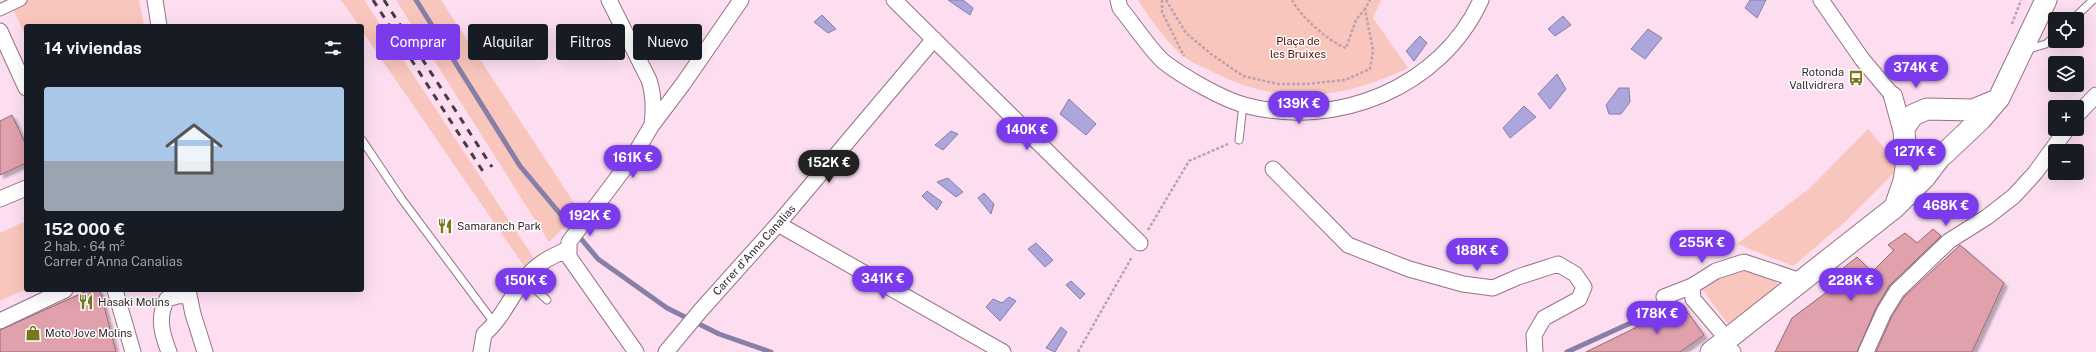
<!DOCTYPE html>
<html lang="es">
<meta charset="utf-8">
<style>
body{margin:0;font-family:"Public Sans",sans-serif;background:#242831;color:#f1f3f6;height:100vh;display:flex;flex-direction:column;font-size:15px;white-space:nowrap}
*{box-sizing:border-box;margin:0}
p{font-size:13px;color:#9ea1a6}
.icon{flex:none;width:22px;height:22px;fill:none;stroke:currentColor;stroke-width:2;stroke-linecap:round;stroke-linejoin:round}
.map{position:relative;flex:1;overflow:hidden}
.details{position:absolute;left:24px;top:24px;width:340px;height:268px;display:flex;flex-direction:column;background:#171b24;border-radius:4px;box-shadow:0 4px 16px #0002}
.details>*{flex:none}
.guide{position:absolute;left:376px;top:24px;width:380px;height:36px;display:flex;gap:8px}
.tools{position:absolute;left:2048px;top:12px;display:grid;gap:8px}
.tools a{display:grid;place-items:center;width:36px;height:36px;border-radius:4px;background:#171b24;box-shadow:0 4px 16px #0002;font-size:20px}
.price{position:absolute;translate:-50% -34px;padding:0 9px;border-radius:14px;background:#7c3aed;color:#fff;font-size:13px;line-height:26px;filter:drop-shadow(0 1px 2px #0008)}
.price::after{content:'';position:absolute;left:50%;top:24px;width:12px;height:9px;margin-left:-6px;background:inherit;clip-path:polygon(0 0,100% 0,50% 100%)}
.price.current{background:#222;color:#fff}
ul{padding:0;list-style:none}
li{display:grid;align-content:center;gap:8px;height:212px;padding:0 20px}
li+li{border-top:1px solid #363941}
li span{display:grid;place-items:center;height:124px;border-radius:4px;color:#555}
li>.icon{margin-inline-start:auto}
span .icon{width:72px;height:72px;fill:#fffc;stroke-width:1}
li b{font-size:17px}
h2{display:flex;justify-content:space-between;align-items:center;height:48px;padding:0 20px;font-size:17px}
.tag{padding:0 14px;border-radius:4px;background:#171b24;box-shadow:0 4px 16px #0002;font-size:14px;line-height:36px}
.tag.current{background:#7c3aed;color:#fff}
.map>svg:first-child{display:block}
.green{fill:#f8c6bc}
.water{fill:#aca6dc;stroke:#887fa8}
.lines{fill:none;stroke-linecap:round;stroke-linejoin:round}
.stream{stroke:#887fa8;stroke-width:5}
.building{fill:#e0a0ac;stroke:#926b73;filter:url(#shadow)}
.service-casing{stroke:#947387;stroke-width:9}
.pedestrian-casing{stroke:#947387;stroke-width:13}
.minor-casing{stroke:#947387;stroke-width:17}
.tertiary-casing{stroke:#947387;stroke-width:20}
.secondary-casing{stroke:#947387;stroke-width:23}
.path{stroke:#bba2b1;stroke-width:2.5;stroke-dasharray:3 2;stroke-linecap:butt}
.service{stroke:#fff;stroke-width:7}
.pedestrian{stroke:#fff;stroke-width:11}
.minor{stroke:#fff;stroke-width:15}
.tertiary{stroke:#fff;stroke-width:18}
.secondary{stroke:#fff;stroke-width:21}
.rail{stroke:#4a3a44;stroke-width:3;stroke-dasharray:7 7;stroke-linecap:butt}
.labels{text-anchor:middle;stroke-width:3;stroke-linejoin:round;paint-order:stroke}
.park-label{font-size:11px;fill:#550b02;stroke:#fff}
.poi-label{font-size:11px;fill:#33252e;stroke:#fff;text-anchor:start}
.street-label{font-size:11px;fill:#33252e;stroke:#fff}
</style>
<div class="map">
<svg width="2096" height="352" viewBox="0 0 2096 352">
<defs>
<filter id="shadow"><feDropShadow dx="3.5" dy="3.5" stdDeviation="1" flood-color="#0004"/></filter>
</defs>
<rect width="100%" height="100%" fill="#fcdef0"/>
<!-- green -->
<path class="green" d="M 9,0 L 139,0 L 144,26 L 26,26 L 26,37 Z
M 341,0 L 364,0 L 533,257 L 524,266 L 362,31 L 362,26 L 359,26 Z
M 396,0 L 441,0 L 580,212 L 549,242 Z
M 1138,0 L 1381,0 L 1373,18 L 1408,68 C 1341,100 1280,106 1213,72 C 1204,67 1194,64 1186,58 C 1171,48 1148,16 1138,0 Z
M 1868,129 L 1900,167 L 1845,222 L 1793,266 L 1737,244 L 1810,188 Z
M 26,221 L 26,289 L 0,301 L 0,233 Z
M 1743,264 L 1764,269 L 1780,286 L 1728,324 L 1702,289 Z"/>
<!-- water -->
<path class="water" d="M 948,0 L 963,0 L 973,8 L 970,15 Z
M 1750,0 L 1766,0 L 1757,18 L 1745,8 Z
M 822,15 L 836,29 L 828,33 L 814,22 Z
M 1563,16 L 1571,25 L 1555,36 L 1548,29 Z
M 1648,29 L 1662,38 L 1645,59 L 1631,49 Z
M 1420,36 L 1427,43 L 1414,61 L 1406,51 Z
M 1557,74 L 1566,89 L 1550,109 L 1538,94 Z
M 1619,88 L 1629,88 L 1630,102 L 1621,114 L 1609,114 L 1606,105 Z
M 1069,99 L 1096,124 L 1086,135 L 1060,114 Z
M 1524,106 L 1536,117 L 1510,138 L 1503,128 Z
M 951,131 L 958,134 L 943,150 L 935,145 Z
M 948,178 L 963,192 L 956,197 L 937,182 Z
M 927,191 L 942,202 L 937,210 L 922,196 Z
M 984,193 L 994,204 L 991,214 L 978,198 Z
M 1036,243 L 1053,260 L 1045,267 L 1028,249 Z
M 1071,281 L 1085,294 L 1080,299 L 1066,285 Z
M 1009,297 L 1016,301 L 1000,321 L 986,307 L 993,299 L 1002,303 Z
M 1061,327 L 1067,332 L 1055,352 L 1046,348 Z"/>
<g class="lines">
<!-- stream -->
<path class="stream" d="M 416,0 L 520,166 L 598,259 L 667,308 L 719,334 L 771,352
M 1567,352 L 1646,316"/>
</g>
<!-- building -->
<path class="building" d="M 12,115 L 26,145 L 26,163 L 0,175 L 0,121 Z
M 1933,229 L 1941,236 L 1889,286 L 1876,308 L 1857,352 L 1775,352 L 1792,318 L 1839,283 L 1832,277 L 1857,257 L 1872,272 L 1894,250 L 1888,245 L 1905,233 L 1917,243 Z
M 1960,245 L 2004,283 L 1972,352 L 1876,352 L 1892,316 L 1904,297 Z
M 89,290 L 100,290 L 116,352 L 0,352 L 0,330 Z
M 1682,305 L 1704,335 L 1680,352 L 1586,352 Z"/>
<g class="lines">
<!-- service casing -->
<g class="service-casing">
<path id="service" d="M 2073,19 L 2093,0
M 2025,50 L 2046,44 L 2055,36
M 362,140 L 401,198 L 495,324
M 1239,140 L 1243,105
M 525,280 L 547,300"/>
</g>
<!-- pedestrian casing -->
<g class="pedestrian-casing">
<path id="pedestrian" d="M 0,10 L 21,0"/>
</g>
<!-- minor casing -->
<g class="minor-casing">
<path id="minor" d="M 155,0 L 159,26
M 609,0 L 649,80 C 654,95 654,108 652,124
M 894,0 L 1140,243
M 1118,0 L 1120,8 C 1132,22 1151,51 1164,62 C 1182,76 1222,99 1244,105 C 1336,130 1441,88 1481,0
M 1821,0 L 1862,59 L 1893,96
M 0,31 L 26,88
M 2077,115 L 2096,95
M 1273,169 L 1348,245 L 1409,269 L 1463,284 L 1493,288 L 1518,277 L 1558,264 L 1575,274 L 1584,287 L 1579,299 L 1544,318 L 1534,335 L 1535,352
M 0,199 L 26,188
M 778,224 L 1003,352
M 115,290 L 133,352
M 188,290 L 193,314 L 205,352
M 1664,297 L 1692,286
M 0,321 L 65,290
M 1727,339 L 1693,299 L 1692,286 L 1716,271 L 1744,262 L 1801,281
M 1721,344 L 1733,352
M 169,352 C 162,334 157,317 167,299 L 177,296 L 189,295
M 481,352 L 484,334 C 508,314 516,279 543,262 C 550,257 560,253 568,249
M 636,352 L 569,257 L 569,242 L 633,157 L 652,125 L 683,84 L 741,0
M 666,352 L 701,310 L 778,224 L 934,39
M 1866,352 L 1884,312 L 1897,291 L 1949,241 L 1987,217 L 2014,196 L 2035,173 L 2067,129"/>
</g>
<!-- tertiary casing -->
<g class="tertiary-casing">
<path id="tertiary" d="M 1893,96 L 1904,136"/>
</g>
<!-- secondary casing -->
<g class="secondary-casing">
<path id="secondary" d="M 1905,143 L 1914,154 L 1920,158 L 1935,159 L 1944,154 L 1981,119 L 1999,98 L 2046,0
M 1896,204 L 1904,181 L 1906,168 L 1904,128 L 1913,115 L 1927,109 L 1973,110 L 1995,101
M 1711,352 L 1894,208 L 1925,177 L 1941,156"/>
</g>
<!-- path -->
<path class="path" d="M 1162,0 L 1162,12 L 1184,56
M 1166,0 L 1186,33 L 1211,54 L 1243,76 L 1278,84 L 1306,84 L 1345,80 L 1370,69 L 1373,50 L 1365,9 L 1370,0
M 1292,0 C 1300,16 1329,42 1346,48 L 1356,20 L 1365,9
M 2012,24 L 2021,0
M 1148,230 L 1189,161 L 1228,144
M 1078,352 L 1132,257"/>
<!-- service -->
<use href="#service" class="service"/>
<!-- pedestrian -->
<use href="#pedestrian" class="pedestrian"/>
<!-- minor -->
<use href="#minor" class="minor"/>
<!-- tertiary -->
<use href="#tertiary" class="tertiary"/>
<!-- secondary -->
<use href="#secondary" class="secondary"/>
<!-- rail -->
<path class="rail" d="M 373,0 L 484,173
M 384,0 L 492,167"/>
</g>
<!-- icons -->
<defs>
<g id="bus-bare" transform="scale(1.2)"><path d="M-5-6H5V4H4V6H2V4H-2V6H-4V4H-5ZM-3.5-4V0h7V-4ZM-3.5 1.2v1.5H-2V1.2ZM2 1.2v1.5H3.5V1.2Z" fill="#79771d" stroke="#fff" stroke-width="2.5" paint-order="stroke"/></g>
<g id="restaurant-bare" transform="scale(1.2)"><path d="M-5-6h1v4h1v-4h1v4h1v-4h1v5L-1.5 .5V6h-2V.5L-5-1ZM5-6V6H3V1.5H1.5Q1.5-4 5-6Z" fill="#79771d" stroke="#fff" stroke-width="2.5" paint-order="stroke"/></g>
<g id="shop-bare" transform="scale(1.2)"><path d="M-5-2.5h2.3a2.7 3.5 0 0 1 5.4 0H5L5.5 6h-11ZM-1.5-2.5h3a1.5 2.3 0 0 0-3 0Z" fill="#79771d" stroke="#fff" stroke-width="2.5" paint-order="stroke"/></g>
</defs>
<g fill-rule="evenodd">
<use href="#bus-bare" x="1856" y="78"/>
<use href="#restaurant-bare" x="445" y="226"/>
<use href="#restaurant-bare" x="86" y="302"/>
<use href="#shop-bare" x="33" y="333"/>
</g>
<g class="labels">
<!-- park labels -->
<g class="park-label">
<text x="1298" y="45">Plaça de<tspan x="1298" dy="13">les Bruixes</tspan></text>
</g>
<!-- poi labels -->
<g class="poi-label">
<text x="1844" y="76" text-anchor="end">Rotonda<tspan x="1844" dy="13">Vallvidrera</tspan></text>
<text x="457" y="230">Samaranch Park</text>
<text x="98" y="306">Hasaki Molins</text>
<text x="45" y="337">Moto Jove Molins</text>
</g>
<!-- street labels -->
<g class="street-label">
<text transform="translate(754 250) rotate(-48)" y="4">Carrer d'Anna Canalias</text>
</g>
</g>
</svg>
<div class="tools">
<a><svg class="icon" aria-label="locate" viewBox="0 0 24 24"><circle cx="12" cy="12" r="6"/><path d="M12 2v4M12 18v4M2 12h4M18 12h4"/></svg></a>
<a><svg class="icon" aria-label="layers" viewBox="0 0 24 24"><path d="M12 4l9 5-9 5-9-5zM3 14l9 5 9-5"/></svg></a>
<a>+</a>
<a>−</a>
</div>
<b class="price" style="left:1916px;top:89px">374K €</b>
<b class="price" style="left:1299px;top:125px">139K €</b>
<b class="price" style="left:1027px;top:151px">140K €</b>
<b class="price" style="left:1915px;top:173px">127K €</b>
<b class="price" style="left:633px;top:179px">161K €</b>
<b class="price current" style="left:829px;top:184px">152K €</b>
<b class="price" style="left:1946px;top:227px">468K €</b>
<b class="price" style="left:590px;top:237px">192K €</b>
<b class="price" style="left:1702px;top:264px">255K €</b>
<b class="price" style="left:1477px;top:272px">188K €</b>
<b class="price" style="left:883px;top:300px">341K €</b>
<b class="price" style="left:526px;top:302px">150K €</b>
<b class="price" style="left:1851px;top:302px">228K €</b>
<b class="price" style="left:1657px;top:335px">178K €</b>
<div class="guide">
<a class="tag current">Comprar</a>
<a class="tag">Alquilar</a>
<a class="tag">Filtros</a>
<a class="tag">Nuevo</a>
</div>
<section class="details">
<h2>14 viviendas<svg class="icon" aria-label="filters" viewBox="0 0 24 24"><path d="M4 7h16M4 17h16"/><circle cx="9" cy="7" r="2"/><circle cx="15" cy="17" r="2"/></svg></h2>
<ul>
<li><span style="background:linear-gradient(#a9c7e8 60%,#9aa5b1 0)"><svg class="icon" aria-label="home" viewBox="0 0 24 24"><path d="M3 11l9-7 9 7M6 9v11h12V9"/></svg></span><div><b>152 000 €</b><p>2 hab. · 64 m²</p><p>Carrer d'Anna Canalias</p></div></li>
</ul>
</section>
</div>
